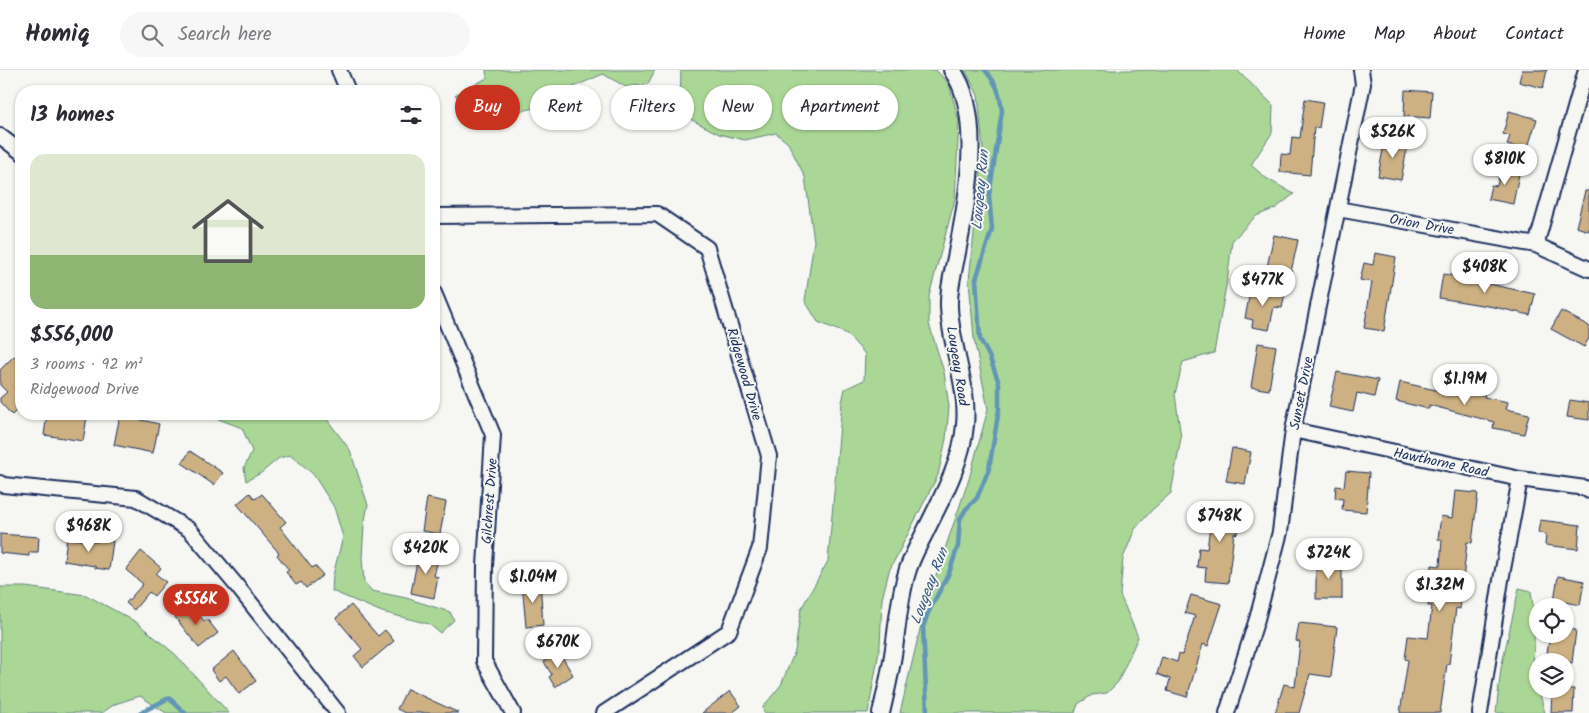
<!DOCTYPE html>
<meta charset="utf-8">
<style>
body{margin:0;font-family:Kalam,sans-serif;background:#f7f7f7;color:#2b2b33;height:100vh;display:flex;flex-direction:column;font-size:19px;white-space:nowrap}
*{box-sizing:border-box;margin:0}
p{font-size:16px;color:#7c7c81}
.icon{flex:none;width:28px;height:28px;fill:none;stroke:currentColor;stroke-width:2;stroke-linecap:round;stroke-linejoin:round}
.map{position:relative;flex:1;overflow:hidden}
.side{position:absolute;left:15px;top:15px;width:425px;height:335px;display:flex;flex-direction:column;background:#fff;border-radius:20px;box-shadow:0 1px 4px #0004}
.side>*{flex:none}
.hud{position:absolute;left:455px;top:15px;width:475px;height:45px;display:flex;gap:10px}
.tools{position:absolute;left:1529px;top:528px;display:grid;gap:10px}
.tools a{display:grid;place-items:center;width:45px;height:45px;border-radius:50%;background:#fff;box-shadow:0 1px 4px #0004;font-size:25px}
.price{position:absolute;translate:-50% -42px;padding:0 11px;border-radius:18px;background:#fff;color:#222;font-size:16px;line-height:32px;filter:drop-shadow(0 1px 2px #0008)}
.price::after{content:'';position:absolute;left:50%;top:30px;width:15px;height:11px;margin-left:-8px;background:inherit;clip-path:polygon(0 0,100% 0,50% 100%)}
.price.active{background:#c8321e;color:#fff}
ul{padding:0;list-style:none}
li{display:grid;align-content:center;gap:10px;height:265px;padding:0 15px}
li span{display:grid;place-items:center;height:155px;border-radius:15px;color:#555}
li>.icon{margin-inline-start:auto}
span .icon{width:90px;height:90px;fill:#fffc;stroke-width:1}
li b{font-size:21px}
h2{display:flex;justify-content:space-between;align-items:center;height:60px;padding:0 15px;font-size:21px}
.pill{padding:0 18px;border-radius:22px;background:#fff;box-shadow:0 1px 4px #0004;font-size:18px;line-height:45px}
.pill.active{background:#c8321e;color:#fff}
header{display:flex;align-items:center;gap:30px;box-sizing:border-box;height:70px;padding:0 25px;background:#fff;border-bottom:1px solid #e1e1e2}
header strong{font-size:24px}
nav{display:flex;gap:28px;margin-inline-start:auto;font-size:18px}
.search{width:350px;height:45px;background:#f7f7f7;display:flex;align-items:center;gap:12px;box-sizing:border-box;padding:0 18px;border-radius:28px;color:#7c7c81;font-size:19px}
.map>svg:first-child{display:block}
.green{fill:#aad796;stroke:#62837a}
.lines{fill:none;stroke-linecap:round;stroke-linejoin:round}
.stream{stroke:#6296b7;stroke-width:4.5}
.building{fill:#cdb183;stroke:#1b2f5e}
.minor-casing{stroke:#1b2f5e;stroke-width:18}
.tertiary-casing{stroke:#1b2f5e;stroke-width:20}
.minor{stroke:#f6f6f2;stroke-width:14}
.tertiary{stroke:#f6f6f2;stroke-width:16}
.labels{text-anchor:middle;stroke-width:4;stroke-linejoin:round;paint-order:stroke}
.street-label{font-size:14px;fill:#1b2f5e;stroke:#f6f6f2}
.water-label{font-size:15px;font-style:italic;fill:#385a83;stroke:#f6f6f2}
</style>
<header>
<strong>Homiq</strong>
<div class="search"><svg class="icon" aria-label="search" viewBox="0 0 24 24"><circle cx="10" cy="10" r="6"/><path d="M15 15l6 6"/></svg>Search here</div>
<nav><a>Home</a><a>Map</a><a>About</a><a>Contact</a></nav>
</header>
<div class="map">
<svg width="1589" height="643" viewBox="0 0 1589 643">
<rect width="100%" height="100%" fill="#f6f6f2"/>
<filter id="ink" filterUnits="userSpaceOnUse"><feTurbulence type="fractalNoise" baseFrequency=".02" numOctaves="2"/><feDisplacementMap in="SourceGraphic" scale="10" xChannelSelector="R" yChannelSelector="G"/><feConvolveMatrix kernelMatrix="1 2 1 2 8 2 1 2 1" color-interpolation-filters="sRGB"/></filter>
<g filter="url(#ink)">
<!-- green -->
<path class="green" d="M 486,0 L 655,0 L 648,14 L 626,17 L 603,4 L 569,19 L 541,36 L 511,44 L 474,34 L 455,25 L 487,8 Z
M 681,0 L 936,0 L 949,14 L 959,51 L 955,129 L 929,226 L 929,254 L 944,302 L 949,337 L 946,369 L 938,405 L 889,501 L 882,529 L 880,576 L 868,643 L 764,643 L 763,637 L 781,615 L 795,581 L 801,539 L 828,491 L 842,332 L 845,319 L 864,310 L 865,284 L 847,264 L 818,252 L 805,231 L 814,171 L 805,107 L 788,73 L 776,63 L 745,70 L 719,64 L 690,49 L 680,33 Z
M 965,0 L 1237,0 L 1273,35 L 1272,63 L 1251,95 L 1266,108 L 1294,124 L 1276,138 L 1256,146 L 1232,171 L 1228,205 L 1214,283 L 1183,292 L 1175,324 L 1181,368 L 1171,423 L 1152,440 L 1135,459 L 1123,488 L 1120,525 L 1138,567 L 1118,612 L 1107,623 L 1092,625 L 1078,634 L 1075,643 L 900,643 L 926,534 L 969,409 L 988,339 L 974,269 L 969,210 L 983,80 L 978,25 Z
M 205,344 L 323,344 L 350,380 L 368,435 L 364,455 L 362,488 L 364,512 L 372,521 L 406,528 L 450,542 L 454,550 L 440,563 L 429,554 L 382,542 L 332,521 L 333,505 L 343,467 L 334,437 L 313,404 L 291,385 L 279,388 L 261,403 L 246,411 L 244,398 L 252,381 L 242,358 Z
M 0,517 L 25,517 L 86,525 L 136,552 L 175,584 L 229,643 L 166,643 L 140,626 L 115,634 L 102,643 L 0,643 Z
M 1519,518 L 1531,521 L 1535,549 L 1533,599 L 1545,643 L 1496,643 L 1501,598 Z"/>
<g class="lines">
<!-- stream -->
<path class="stream" d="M 140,643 L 169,628 L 185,643
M 927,643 L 923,557 L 928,543 L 949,503 L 958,476 L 960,449 L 966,439 L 977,428 L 989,399 L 999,339 L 999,313 L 989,286 L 980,269 L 976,209 L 992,159 L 989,126 L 1002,41 C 1000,23 997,14 985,0"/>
</g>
<!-- building -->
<path class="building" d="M 1522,0 L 1547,0 L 1543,18 L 1519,12 Z
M 1405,20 L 1432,22 L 1430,48 L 1404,46 Z
M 1305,29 L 1323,32 L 1319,58 L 1314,57 L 1310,105 L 1280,102 L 1281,84 L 1290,85 L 1292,67 L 1300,68 Z
M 1509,41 L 1537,49 L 1527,80 L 1507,75 L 1510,66 L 1503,64 Z
M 1385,69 L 1408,73 L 1401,110 L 1378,106 Z
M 1501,96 L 1520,99 L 1513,134 L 1488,129 L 1491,115 L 1497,116 Z
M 1585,121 L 1589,121 L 1589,161 L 1576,157 Z
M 1274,165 L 1298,170 L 1291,202 L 1267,197 Z
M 1375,183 L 1396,187 L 1384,261 L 1364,258 L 1372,212 L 1360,210 L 1364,193 L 1373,195 Z
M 1443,204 L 1481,210 L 1480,212 L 1535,224 L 1530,245 L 1494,237 L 1439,228 Z
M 1251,217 L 1285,223 L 1282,238 L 1274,237 L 1269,260 L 1252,257 L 1253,250 L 1245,248 Z
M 1561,241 L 1589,256 L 1589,268 L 1584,277 L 1551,259 Z
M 1258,273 L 1276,276 L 1269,320 L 1251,317 Z
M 14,286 L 21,293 L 21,336 L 12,345 L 0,332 L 0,328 L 7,322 L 0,315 L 0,300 Z
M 1337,302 L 1378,310 L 1374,327 L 1357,323 L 1353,342 L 1329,337 Z
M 1400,312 L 1449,323 L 1451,316 L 1485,325 L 1484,327 L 1508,332 L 1506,339 L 1529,344 L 1524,364 L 1493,358 L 1494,352 L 1429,335 L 1429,339 L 1396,331 Z
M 1570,330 L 1589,333 L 1589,350 L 1567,347 Z
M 47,344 L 68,344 L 87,347 L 83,371 L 44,365 Z
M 120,345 L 159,354 L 153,383 L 114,375 Z
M 1232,378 L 1251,382 L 1245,414 L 1226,411 Z
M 190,381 L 223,403 L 214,415 L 182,393 Z
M 1346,401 L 1369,403 L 1366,442 L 1342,440 L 1343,429 L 1335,428 L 1336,416 L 1344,417 Z
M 1455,421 L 1478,423 L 1472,473 L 1467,472 L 1460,539 L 1456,538 L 1449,594 L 1447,594 L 1440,643 L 1400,643 L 1408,590 L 1405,589 L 1408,566 L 1428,568 L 1432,536 L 1428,536 L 1432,495 L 1440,496 L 1442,470 L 1438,469 L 1441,446 L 1452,448 Z
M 250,423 L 255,429 L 262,424 L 286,452 L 280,457 L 312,498 L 315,496 L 323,505 L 306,518 L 301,512 L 296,515 L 286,502 L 289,500 L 277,485 L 279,483 L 237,434 Z
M 427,428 L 446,432 L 440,464 L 422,461 Z
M 1221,431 L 1241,434 L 1237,464 L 1234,463 L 1228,513 L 1205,511 L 1206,498 L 1197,497 L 1199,478 L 1207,479 L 1212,441 L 1220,442 Z
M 1540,450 L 1580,455 L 1578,479 L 1545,475 L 1546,464 L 1538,463 Z
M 0,464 L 39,467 L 38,482 L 29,482 L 29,486 L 0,483 Z
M 67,468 L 97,472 L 98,469 L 113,471 L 109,500 L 95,498 L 95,496 L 64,491 Z
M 141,481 L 161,498 L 156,504 L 166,512 L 154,526 L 149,522 L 134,540 L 126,533 L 143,514 L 126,500 Z
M 419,481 L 439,485 L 434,506 L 438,507 L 434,528 L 411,523 Z
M 1316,492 L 1342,492 L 1342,529 L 1316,529 Z
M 1558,506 L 1584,511 L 1580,535 L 1554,530 Z
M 540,511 L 543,555 L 526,557 L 522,513 Z
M 1191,525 L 1222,534 L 1208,576 L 1203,574 L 1187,627 L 1167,621 L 1170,609 L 1157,604 L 1162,587 L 1177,592 L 1179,584 L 1182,585 L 1195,546 L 1185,543 Z
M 191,535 L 204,551 L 207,549 L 218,563 L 199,578 L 175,547 Z
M 351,535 L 378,566 L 385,560 L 394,571 L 363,597 L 354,586 L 362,579 L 336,548 Z
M 1299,553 L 1337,557 L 1331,607 L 1310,604 L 1299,643 L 1275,643 L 1284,614 L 1295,617 L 1300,572 L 1296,571 Z
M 1565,559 L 1576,560 L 1572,593 L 1553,591 L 1554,584 L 1547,583 L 1550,565 L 1558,566 L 1558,564 L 1565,564 Z
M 234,581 L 256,611 L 239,624 L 226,606 L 219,611 L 211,600 Z
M 559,582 L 573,605 L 555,617 L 549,607 L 552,605 L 544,592 Z
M 407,619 L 459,643 L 405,643 L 397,639 Z
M 1552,619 L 1574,619 L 1573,643 L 1551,643 Z
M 730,621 L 741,636 L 732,643 L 702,643 Z"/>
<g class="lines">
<!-- minor casing -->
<g class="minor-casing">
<path id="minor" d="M 339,0 L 348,21
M 0,66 L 21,82
M 1338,139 L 1536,175 L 1589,199
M 434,146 L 657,144 L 707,178 L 769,386 L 760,478 L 729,561 L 604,643
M 1536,175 L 1586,0
M 434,223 L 493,365 L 485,496 L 484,591 L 513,643
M 1293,360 L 1520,409 L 1585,418 L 1589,421
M 0,413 L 3,415 L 136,428 L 190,460 L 237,516 L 338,643
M 1227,643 L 1257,549 L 1280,462 L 1293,360 L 1363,14 L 1361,0
M 1480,643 L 1501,510 L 1520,409"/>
</g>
<!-- tertiary casing -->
<g class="tertiary-casing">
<path id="tertiary" d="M 881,643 C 885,626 889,609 892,591 C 897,563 898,534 906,506 C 910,489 920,473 927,458 C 943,426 962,391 965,355 C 969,315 950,276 949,236 C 948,217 955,196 958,177 C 968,129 983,42 952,0"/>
</g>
<!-- minor -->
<use href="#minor" class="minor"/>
<!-- tertiary -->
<use href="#tertiary" class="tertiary"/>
</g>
</g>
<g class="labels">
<!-- street labels -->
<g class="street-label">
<text transform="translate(1422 154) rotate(10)" y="5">Orion Drive</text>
<text transform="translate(958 296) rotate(81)" y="5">Lougeay Road</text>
<text transform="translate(745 304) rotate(74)" y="5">Ridgewood Drive</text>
<text transform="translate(1301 323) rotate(-79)" y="5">Sunset Drive</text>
<text transform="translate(1441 392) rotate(12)" y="5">Hawthorne Road</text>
<text transform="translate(489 431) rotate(-86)" y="5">Gilchrest Drive</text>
</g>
<!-- water labels -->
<g class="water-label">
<text transform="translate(980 120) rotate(-85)" y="5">Lougeay Run</text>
<text transform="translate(929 516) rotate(-69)" y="5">Lougeay Run</text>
</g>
</g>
</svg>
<div class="tools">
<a><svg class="icon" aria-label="locate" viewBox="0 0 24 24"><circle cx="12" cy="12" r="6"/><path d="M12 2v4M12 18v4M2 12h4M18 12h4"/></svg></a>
<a><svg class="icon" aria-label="layers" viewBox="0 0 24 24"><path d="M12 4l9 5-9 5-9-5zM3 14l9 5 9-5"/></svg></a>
</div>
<b class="price" style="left:1393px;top:89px">$526K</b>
<b class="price" style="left:1505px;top:116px">$810K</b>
<b class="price" style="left:1485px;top:224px">$408K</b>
<b class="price" style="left:1263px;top:237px">$477K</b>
<b class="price" style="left:1465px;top:336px">$1.19M</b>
<b class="price" style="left:1220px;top:473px">$748K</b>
<b class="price" style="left:89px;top:483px">$968K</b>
<b class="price" style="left:426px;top:505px">$420K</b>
<b class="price" style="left:1329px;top:510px">$724K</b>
<b class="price" style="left:533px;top:534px">$1.04M</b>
<b class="price" style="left:1440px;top:542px">$1.32M</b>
<b class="price active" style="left:196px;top:556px">$556K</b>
<b class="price" style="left:558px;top:599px">$670K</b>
<div class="hud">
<a class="pill active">Buy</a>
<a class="pill">Rent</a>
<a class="pill">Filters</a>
<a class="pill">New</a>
<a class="pill">Apartment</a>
</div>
<section class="side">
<h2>13 homes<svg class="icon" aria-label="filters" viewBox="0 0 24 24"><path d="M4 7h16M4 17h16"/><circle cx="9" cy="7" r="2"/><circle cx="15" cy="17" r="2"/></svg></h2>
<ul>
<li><span style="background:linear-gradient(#dfe7d0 65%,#8fb573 0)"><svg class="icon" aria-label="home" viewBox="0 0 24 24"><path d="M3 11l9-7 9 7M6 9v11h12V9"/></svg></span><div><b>$556,000</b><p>3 rooms · 92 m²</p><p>Ridgewood Drive</p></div></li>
</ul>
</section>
</div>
